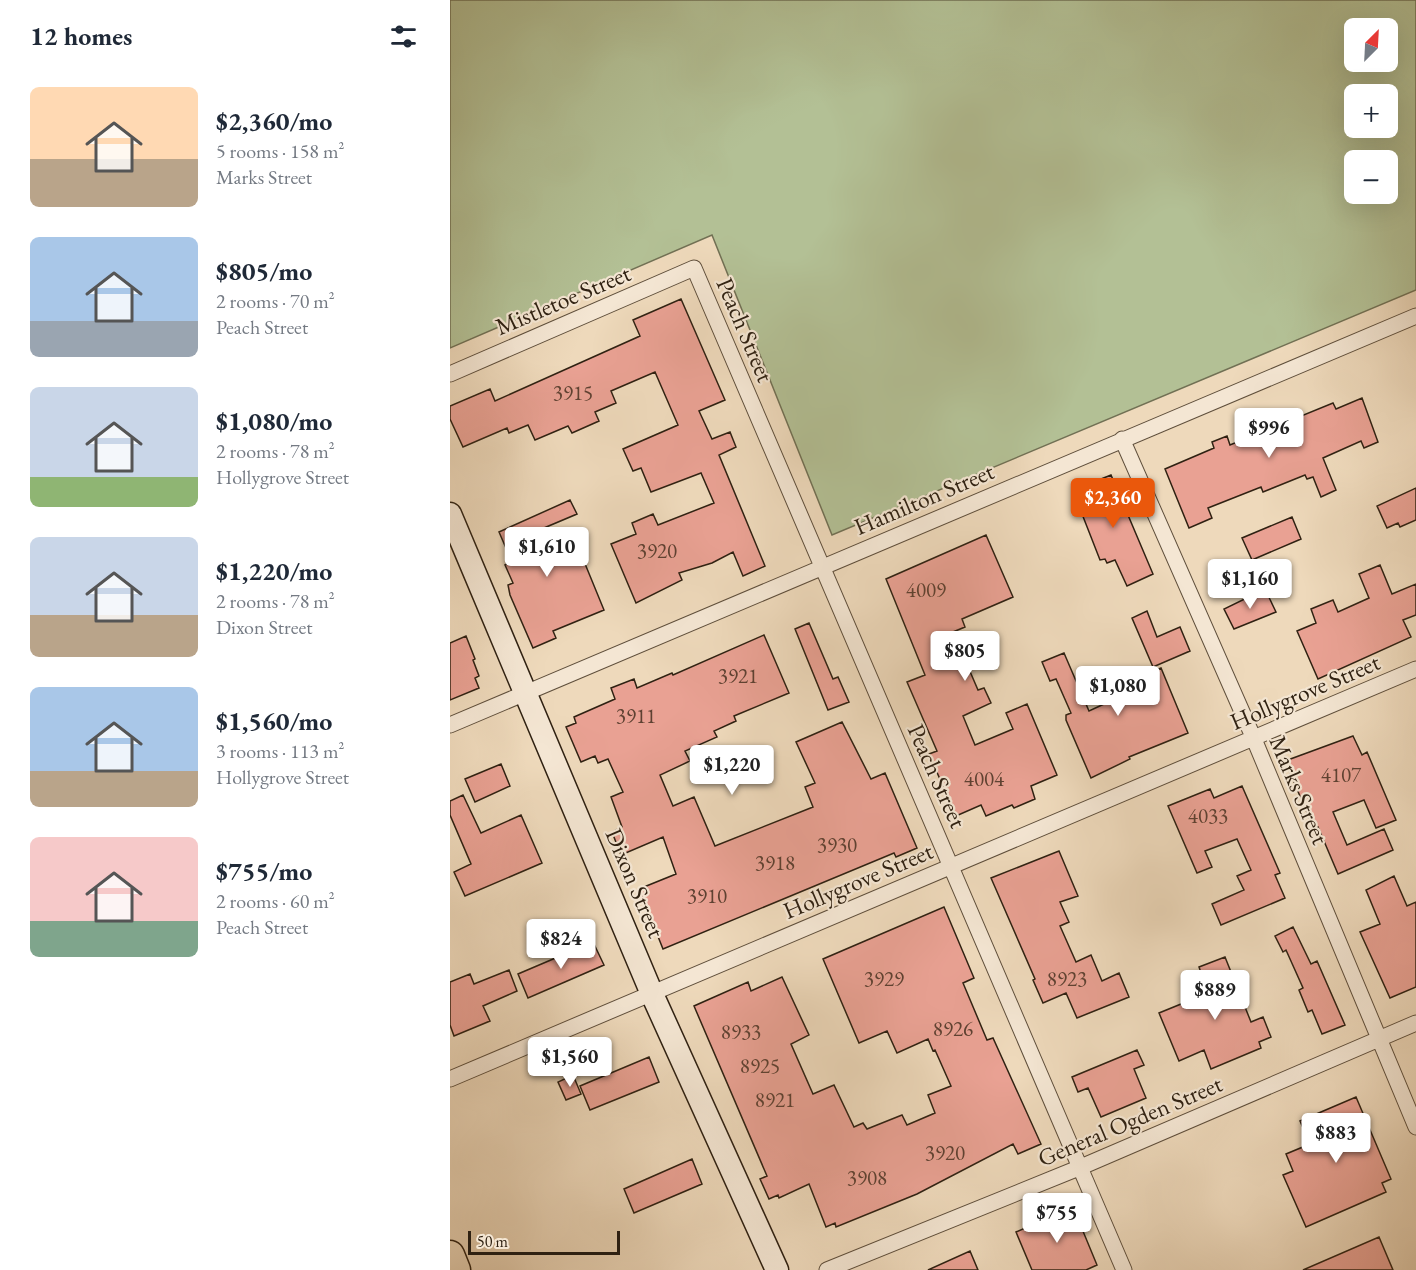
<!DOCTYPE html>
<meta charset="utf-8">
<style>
body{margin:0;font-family:"EB Garamond",serif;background:#f2f2f3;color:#1f2937;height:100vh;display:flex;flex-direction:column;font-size:22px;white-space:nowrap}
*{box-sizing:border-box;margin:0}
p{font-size:20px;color:#747a83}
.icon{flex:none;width:33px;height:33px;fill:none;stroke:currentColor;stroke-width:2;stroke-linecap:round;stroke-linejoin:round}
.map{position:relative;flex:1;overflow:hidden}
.drawer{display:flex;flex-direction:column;background:#fff;width:450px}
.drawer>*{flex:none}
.needle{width:39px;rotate:24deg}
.controls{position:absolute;left:894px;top:18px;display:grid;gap:12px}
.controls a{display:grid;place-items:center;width:54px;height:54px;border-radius:9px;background:#fff;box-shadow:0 6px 24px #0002;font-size:30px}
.scale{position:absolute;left:18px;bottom:15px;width:152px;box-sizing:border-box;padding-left:6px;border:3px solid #2f2112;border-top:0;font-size:16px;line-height:21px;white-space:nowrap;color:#2f2112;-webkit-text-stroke:4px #f4e6d3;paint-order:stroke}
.price{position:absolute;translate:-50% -51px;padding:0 14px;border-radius:6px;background:#fff;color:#222;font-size:20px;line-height:39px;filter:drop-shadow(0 2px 3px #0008)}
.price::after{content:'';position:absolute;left:50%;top:36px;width:18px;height:14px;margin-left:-9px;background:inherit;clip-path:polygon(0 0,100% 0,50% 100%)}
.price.on{background:#ea580c;color:#fff}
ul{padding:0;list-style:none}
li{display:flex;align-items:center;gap:18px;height:150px;padding:0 30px}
li span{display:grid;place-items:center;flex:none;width:168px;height:120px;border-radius:9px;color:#555}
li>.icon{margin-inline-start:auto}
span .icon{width:72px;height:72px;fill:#fffc;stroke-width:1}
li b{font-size:26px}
h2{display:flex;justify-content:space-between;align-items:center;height:72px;padding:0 30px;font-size:26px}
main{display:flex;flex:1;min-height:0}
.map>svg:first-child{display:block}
.green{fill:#b3c095;stroke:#717054;stroke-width:1.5;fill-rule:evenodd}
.building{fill:#e9a193;stroke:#2f2112;stroke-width:1.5}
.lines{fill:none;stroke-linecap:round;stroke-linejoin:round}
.street-casing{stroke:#5f4f3c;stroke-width:17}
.secondary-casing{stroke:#2f2112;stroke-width:25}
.highway-casing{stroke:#2f2112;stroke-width:31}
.street{stroke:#f4e6d3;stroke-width:15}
.secondary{stroke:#f4e6d3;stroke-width:22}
.highway{stroke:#eed9bb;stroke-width:28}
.labels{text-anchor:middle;stroke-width:4.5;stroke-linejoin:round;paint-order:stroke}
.number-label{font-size:21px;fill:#5e4132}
.street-label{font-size:24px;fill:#2f2112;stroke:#f4e6d3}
</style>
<main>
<section class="drawer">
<h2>12 homes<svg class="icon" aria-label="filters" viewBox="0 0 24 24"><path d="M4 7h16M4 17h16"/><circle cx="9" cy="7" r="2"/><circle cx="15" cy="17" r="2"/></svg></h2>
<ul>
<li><span style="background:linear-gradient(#ffd9b3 60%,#b9a48a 0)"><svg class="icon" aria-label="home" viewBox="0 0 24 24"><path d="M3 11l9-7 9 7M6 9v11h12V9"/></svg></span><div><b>$2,360/mo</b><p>5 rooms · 158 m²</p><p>Marks Street</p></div></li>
<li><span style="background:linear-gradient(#a9c7e8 70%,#9aa5b1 0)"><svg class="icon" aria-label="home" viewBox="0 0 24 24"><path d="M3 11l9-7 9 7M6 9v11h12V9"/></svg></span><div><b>$805/mo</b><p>2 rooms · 70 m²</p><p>Peach Street</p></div></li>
<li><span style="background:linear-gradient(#c9d6e8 75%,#8fb573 0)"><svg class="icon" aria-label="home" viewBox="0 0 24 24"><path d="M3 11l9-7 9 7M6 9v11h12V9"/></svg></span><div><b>$1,080/mo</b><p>2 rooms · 78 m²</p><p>Hollygrove Street</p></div></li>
<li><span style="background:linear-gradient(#c9d6e8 65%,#b9a48a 0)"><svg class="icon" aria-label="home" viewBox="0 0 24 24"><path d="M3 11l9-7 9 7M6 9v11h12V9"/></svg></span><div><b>$1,220/mo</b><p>2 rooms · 78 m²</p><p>Dixon Street</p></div></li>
<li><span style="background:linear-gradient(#a9c7e8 70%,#b9a48a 0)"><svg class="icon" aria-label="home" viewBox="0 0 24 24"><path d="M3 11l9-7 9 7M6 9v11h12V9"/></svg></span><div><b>$1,560/mo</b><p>3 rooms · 113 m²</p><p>Hollygrove Street</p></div></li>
<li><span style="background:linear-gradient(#f6c9c9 70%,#7fa58c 0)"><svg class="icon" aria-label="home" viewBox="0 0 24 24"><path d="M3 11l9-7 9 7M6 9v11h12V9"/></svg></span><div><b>$755/mo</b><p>2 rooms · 60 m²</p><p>Peach Street</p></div></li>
</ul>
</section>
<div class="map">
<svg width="966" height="1270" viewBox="0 0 966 1270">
<rect width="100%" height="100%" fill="#eed9bb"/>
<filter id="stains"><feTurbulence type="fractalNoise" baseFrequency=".00333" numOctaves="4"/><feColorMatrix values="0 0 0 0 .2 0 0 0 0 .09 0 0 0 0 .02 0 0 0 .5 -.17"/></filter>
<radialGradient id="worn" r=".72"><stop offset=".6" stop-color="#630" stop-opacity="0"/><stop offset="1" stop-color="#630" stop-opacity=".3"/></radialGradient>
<!-- green -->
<path class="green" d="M 0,0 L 966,0 L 966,290 L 382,535 L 262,235 L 0,348 ZM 904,28 L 938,28 L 938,62 L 904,62 ZM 904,94 L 938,94 L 938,128 L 904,128 ZM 904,160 L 938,160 L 938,194 L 904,194 Z"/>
<!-- building -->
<path class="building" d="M 231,299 L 275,400 L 249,411 L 262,439 L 280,432 L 286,447 L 269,455 L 315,566 L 293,576 L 283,552 L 262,563 L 229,573 L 232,580 L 186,603 L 161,544 L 186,534 L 182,523 L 203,514 L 208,525 L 264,503 L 251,473 L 201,492 L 191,468 L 183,471 L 173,449 L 228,425 L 205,372 L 161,391 L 166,403 L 145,412 L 149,421 L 122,433 L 118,426 L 85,440 L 78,425 L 59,433 L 57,428 L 13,447 L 0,419 L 0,406 L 40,389 L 45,401 L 190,336 L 183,320 Z
M 912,398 L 928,442 L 914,448 L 911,441 L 873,458 L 886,490 L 871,497 L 863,477 L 857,479 L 855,475 L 813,492 L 811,487 L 758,508 L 762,518 L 739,528 L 715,469 L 764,448 L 762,442 L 777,436 L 780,445 L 883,403 L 886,409 Z
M 661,475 L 703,574 L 677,586 L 665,560 L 657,563 L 655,559 L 650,560 L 625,496 L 628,495 L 626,489 Z
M 966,488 L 966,520 L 950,527 L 948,523 L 937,528 L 927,506 Z
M 120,500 L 127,514 L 94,528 L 110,563 L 131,554 L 154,610 L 103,631 L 106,638 L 83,648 L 60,595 L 58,585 L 63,583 L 55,565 L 62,562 L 49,532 Z
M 842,517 L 851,539 L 802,560 L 792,538 Z
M 536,535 L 563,597 L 512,619 L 515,627 L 503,632 L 528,690 L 534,688 L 541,703 L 513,716 L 525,745 L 563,729 L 556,713 L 577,704 L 607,775 L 581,786 L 585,799 L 564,808 L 562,805 L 536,816 L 531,805 L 506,816 L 479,754 L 487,751 L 457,682 L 475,675 L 436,579 Z
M 930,565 L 942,594 L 966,584 L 966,615 L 953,620 L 961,637 L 868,679 L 847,631 L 866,623 L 861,609 L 883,600 L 888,612 L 919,598 L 909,574 Z
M 815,589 L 826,612 L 784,629 L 774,609 Z
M 697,611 L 707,637 L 730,627 L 740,651 L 703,667 L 682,618 Z
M 359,623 L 383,679 L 388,677 L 399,702 L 378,710 L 345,629 Z
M 314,635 L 339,693 L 284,716 L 286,721 L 264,731 L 267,737 L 235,751 L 240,761 L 210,775 L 223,806 L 244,797 L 265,846 L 363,807 L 355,787 L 365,783 L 346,742 L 392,722 L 421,779 L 435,773 L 467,848 L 446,857 L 444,853 L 213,949 L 189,889 L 226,874 L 213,837 L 171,855 L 162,832 L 172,827 L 161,797 L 173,792 L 158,759 L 148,763 L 145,756 L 131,762 L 116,727 L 126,723 L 124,717 L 165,699 L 161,688 L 184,679 L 187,688 L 222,673 L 223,675 Z
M 16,636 L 25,659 L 23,660 L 29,676 L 25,678 L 29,688 L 0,700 L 0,643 Z
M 614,653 L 639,711 L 667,698 L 663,688 L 711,668 L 738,733 L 679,757 L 680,759 L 641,778 L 616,720 L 616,715 L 621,713 L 606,679 L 600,681 L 592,662 Z
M 903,736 L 912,755 L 917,752 L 946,820 L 926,828 L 914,800 L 883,812 L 897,845 L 934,829 L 943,850 L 888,874 L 868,827 L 864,829 L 835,761 Z
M 51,764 L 60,786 L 25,802 L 15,779 Z
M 792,786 L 830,873 L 825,875 L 835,898 L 771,925 L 762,904 L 794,890 L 787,876 L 801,870 L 787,839 L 755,851 L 762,867 L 747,873 L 718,806 L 760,789 L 764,798 Z
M 13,795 L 31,833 L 71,815 L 92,863 L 15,896 L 4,872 L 21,864 L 0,815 L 0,801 Z
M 609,851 L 628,896 L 610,902 L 619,922 L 610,926 L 626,962 L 641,955 L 652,981 L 669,973 L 679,997 L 627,1018 L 616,993 L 593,1003 L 583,980 L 585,979 L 541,878 Z
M 944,876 L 957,906 L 966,902 L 966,987 L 940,998 L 910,932 L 930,924 L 916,890 Z
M 494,907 L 524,978 L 513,983 L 537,1040 L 543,1038 L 591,1144 L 568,1154 L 563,1144 L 467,1194 L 386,1227 L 385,1223 L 376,1227 L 359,1184 L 329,1198 L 328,1195 L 319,1199 L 310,1179 L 317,1176 L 244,1006 L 298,982 L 301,991 L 332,977 L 359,1035 L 341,1044 L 363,1094 L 384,1085 L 404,1127 L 413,1123 L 417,1129 L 452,1115 L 457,1125 L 485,1113 L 478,1095 L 501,1086 L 485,1050 L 483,1051 L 478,1039 L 447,1053 L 437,1031 L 409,1043 L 373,959 Z
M 843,927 L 861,964 L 867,961 L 895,1025 L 872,1034 L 862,1010 L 858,1012 L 849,990 L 853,988 L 836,950 L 833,952 L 825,936 Z
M 143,942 L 154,965 L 78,998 L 68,974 Z
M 775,957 L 801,1022 L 813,1017 L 821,1037 L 809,1042 L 811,1048 L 761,1069 L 754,1050 L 729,1061 L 709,1013 L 758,993 L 749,967 Z
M 59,970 L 67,991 L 33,1006 L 40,1021 L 4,1036 L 0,1025 L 0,982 L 20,974 L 24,984 Z
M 687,1050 L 694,1065 L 684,1069 L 696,1098 L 651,1117 L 638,1088 L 628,1092 L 622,1077 Z
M 199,1057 L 209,1082 L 140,1110 L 130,1086 Z
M 123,1075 L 131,1094 L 116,1100 L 108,1082 Z
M 906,1097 L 941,1179 L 932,1183 L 936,1192 L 856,1227 L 833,1175 L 843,1171 L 836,1154 L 860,1144 L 850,1121 Z
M 242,1159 L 252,1184 L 184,1213 L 174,1189 Z
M 623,1207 L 647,1265 L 636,1270 L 582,1270 L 566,1232 Z
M 929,1237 L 943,1270 L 853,1270 Z
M 520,1251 L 528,1270 L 478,1270 Z"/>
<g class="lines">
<!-- street casing -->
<g class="street-casing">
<path id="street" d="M 0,374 L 244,268 L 674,1270
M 672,439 L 804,739 L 966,1127
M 0,725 L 966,316
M 0,1079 L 966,669
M 377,1270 L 631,1167 L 966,1023"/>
</g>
<!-- secondary casing -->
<g class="secondary-casing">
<path id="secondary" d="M 0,514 L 202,994 L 327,1270"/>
</g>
<!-- highway casing -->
<g class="highway-casing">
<path id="highway" d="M 0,1255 L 6,1270"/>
</g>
<!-- street -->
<use href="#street" class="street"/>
<!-- secondary -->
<use href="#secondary" class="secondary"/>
<!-- highway -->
<use href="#highway" class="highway"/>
</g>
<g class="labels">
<!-- number labels -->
<g class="number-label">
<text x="123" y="400">3915</text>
<text x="207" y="558">3920</text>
<text x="476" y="597">4009</text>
<text x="288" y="683">3921</text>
<text x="186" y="723">3911</text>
<text x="891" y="782">4107</text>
<text x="534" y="786">4004</text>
<text x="758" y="823">4033</text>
<text x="387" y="852">3930</text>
<text x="325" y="870">3918</text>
<text x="257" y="903">3910</text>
<text x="434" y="986">3929</text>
<text x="617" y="986">8923</text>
<text x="503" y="1036">8926</text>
<text x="291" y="1039">8933</text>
<text x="310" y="1073">8925</text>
<text x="325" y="1107">8921</text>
<text x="495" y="1160">3920</text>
<text x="417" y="1185">3908</text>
</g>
<!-- street labels -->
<g class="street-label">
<text transform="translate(113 300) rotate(-23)" y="8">Mistletoe Street</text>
<text transform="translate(295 330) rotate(67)" y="8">Peach Street</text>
<text transform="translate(474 499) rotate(-23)" y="8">Hamilton Street</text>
<text transform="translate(855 692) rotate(-23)" y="8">Hollygrove Street</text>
<text transform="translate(487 776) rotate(66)" y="8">Peach Street</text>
<text transform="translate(849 790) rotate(67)" y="8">Marks Street</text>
<text transform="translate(408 881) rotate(-23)" y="8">Hollygrove Street</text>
<text transform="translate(185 883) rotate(67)" y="8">Dixon Street</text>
<text transform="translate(680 1121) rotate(-23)" y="8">General Ogden Street</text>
</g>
</g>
<rect width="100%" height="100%" filter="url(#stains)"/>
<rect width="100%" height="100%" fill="url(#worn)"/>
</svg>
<div class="controls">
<a><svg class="needle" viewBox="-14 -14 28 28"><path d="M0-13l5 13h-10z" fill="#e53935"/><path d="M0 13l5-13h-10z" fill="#747a83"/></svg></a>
<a>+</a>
<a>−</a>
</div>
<div class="scale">50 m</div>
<b class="price" style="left:819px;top:459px">$996</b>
<b class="price on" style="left:663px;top:529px">$2,360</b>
<b class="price" style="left:97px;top:578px">$1,610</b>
<b class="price" style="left:800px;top:610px">$1,160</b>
<b class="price" style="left:515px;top:682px">$805</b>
<b class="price" style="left:668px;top:717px">$1,080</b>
<b class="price" style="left:282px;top:796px">$1,220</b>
<b class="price" style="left:111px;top:970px">$824</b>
<b class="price" style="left:765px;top:1021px">$889</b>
<b class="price" style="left:120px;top:1088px">$1,560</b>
<b class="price" style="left:886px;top:1164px">$883</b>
<b class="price" style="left:607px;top:1244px">$755</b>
</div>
</main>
